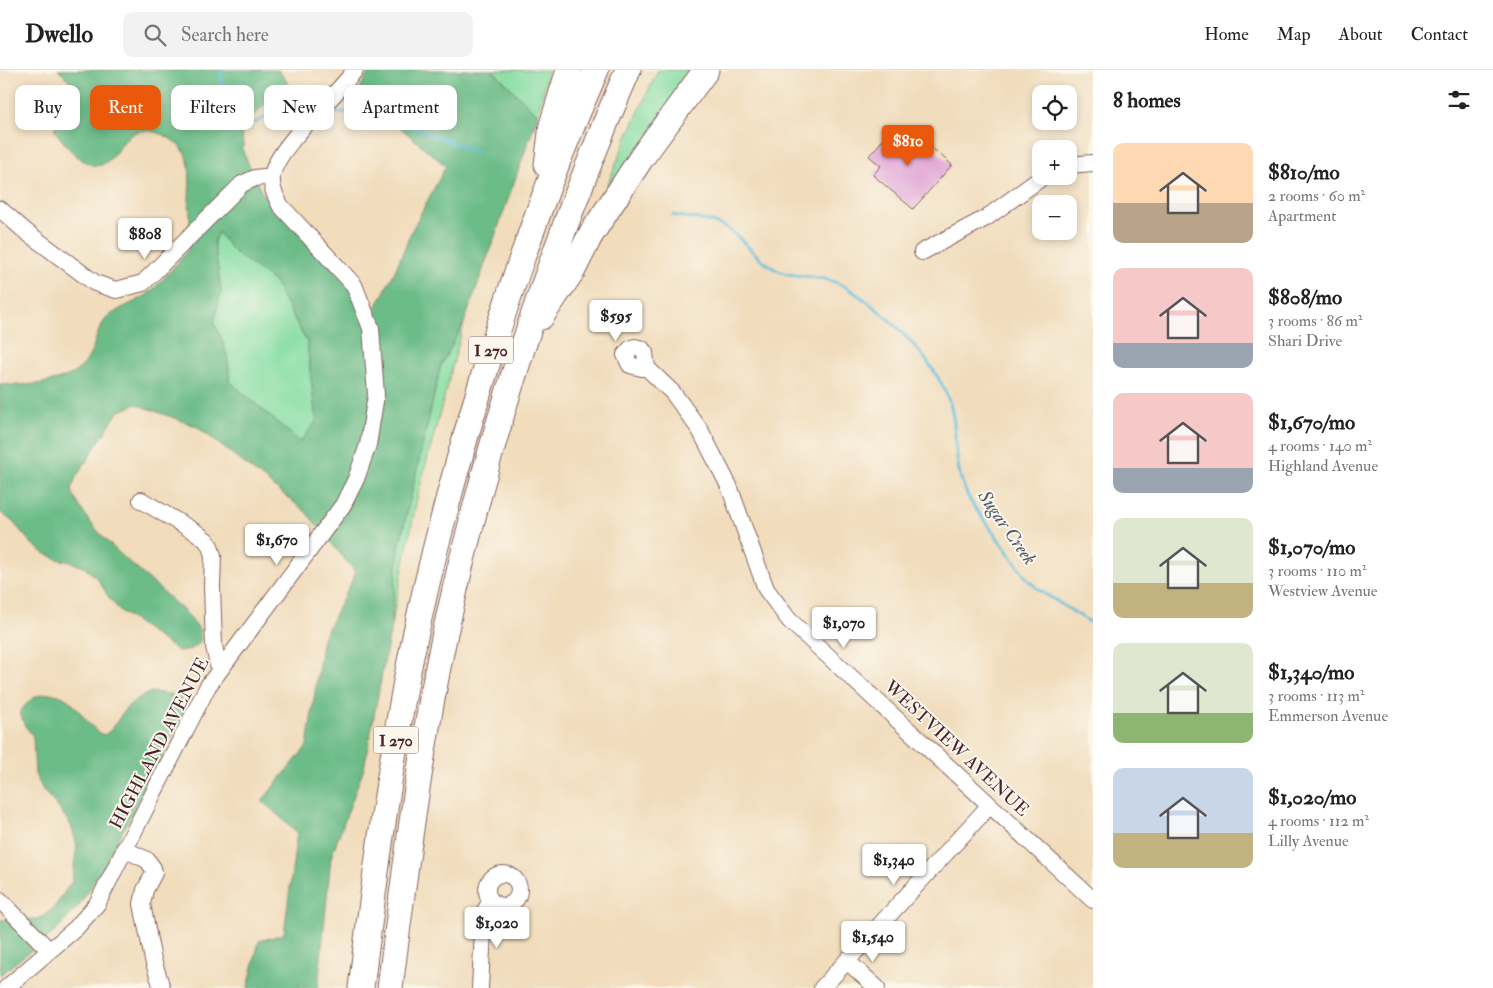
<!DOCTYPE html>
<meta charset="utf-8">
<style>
body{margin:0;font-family:"IM FELL Double Pica",serif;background:#f2f2f2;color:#222;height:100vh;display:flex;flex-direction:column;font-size:19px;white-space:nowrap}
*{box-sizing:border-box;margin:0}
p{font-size:16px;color:#767676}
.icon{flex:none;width:28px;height:28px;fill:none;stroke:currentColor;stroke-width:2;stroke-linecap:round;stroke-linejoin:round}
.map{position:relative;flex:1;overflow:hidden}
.details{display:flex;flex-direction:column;background:#fff;width:400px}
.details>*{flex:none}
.top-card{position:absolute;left:15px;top:15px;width:475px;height:45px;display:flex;gap:10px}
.fabs{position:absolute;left:1032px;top:15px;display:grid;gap:10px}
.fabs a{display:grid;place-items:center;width:45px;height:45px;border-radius:10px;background:#fff;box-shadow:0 2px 8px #0003;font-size:25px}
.price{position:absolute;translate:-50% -42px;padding:0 11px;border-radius:5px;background:#fff;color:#222;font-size:16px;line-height:32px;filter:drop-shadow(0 1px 2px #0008)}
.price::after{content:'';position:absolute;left:50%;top:30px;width:15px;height:11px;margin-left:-8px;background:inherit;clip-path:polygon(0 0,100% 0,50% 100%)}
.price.selected{background:#ea580c;color:#fff}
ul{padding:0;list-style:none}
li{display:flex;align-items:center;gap:15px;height:125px;padding:0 20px}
li span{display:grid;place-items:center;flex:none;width:140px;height:100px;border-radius:10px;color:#555}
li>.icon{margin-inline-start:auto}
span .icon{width:60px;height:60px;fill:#fffc;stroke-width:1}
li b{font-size:21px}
h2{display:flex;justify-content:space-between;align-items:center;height:60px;padding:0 20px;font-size:21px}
.tag{padding:0 18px;border-radius:10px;background:#fff;box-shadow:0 2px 8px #0003;font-size:18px;line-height:45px}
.tag.selected{background:#ea580c;color:#fff}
header{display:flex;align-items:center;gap:30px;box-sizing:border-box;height:70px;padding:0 25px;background:#fff;border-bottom:1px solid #e0e0e0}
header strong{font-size:24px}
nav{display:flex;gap:28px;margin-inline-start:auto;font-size:18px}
.search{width:350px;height:45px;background:#f2f2f2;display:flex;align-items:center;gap:12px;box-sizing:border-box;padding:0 18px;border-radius:10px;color:#767676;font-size:19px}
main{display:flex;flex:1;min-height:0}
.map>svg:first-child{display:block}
.green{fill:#85dda2;stroke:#687e66}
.forest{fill:#6cbc88;stroke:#5b6e5a;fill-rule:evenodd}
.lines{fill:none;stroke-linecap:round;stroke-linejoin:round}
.stream{stroke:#5dbddb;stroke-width:3}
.building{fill:#dfa1d5}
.minor-casing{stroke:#84615d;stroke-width:18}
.highway-casing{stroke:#84615d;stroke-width:27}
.minor{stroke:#fff;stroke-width:16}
.highway{stroke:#fff;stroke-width:25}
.labels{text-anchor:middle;stroke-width:4;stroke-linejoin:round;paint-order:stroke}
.shield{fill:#fbf7ec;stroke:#7f6065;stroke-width:1}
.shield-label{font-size:16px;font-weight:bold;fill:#4a1f2b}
.street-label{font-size:18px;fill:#4a1f2b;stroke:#fbf7ec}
.water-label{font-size:19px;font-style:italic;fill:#515669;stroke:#fbf7ec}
</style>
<header>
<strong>Dwello</strong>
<div class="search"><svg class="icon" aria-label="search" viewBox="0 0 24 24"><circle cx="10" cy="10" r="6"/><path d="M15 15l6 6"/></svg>Search here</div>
<nav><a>Home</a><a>Map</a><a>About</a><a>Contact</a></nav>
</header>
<main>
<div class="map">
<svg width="1093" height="918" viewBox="0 0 1093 918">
<rect width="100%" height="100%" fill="#fbf7ec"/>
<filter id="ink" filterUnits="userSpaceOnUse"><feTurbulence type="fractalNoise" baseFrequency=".02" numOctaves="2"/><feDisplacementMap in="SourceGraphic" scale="10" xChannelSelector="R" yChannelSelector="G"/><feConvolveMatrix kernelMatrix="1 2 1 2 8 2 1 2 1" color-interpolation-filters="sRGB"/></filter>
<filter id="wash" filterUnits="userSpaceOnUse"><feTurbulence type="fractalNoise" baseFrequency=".0096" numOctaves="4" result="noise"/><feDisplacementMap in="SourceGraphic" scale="20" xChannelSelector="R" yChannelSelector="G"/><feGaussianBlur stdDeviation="1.12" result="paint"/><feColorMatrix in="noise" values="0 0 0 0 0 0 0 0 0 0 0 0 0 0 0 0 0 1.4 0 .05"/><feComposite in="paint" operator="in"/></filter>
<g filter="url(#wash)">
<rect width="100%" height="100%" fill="#f1dcbb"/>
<!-- green -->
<path class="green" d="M 493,0 L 548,0 L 538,45 Z
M 658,0 L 694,0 L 599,136 L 626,69 Z
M 217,161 L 234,182 L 274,211 L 307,273 L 316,352 L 300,372 L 229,311 C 230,288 224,273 214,253 L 221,221 L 214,172 Z
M 464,253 L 418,424 L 390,562 L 399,477 L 441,295 Z"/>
<!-- forest -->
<path class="forest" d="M 58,0 L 278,0 L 288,13 L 241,57 L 244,84 L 261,121 L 376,238 L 395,201 L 413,158 L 446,96 L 358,22 L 370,0 L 492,0 L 538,45 L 464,253 L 441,295 L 399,477 L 390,562 L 364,698 L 331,787 L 318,918 L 248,918 L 259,871 L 284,864 L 297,762 L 262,731 L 307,676 L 323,568 L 356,503 L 305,441 L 196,356 L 136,334 L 118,342 L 76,407 L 71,420 C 90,464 131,492 165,524 C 176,534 189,544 197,556 C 208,574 192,581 178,581 L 119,540 L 108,526 L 97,508 L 85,498 L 71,492 L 57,489 L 44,483 L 31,473 L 13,452 L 0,442 L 0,314 C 25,317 73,314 87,290 C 95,278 96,260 106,249 C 118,238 132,234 145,226 C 152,222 185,186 188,179 C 191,169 190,144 189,133 C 189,118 192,98 186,85 C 178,69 151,55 134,63 C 123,68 115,87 105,93 C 88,105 62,72 54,59 C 57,50 62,47 68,40 C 83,24 71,12 58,0 ZM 218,162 L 234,182 L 274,211 L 307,272 L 316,352 L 300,372 L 229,311 C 230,288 224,273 214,253 L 221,221 L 214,172 Z
M 151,622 L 170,624 L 185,630 L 188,639 L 100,803 L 80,834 L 57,860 L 0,905 L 0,850 L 39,849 L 53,839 L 72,811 L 77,775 L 71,755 L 57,736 L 43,720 L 35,704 L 33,666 L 25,656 L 20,642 C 27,633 33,625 45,624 C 76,620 81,655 104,665 C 114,660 117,650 124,641 C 132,631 140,627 151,622 Z"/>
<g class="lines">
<!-- stream -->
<path class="stream" d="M 221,0 L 221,17 L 228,29 L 254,53 L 266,47 L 298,53
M 323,45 L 367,39 L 477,82
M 673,145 C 690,149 716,149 731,161 C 745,172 757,189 773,198 C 793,210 822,203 846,217 C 885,241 942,295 952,341 C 958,372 953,397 968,426 C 972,436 981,445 987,454 C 1001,472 1014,491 1027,509 L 1039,520 L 1093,554"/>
</g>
<g id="blocks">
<!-- building -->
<path class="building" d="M 894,57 L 910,72 L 917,65 L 952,95 L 913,139 L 873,105 L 881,96 L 869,86 Z"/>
</g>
</g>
<g filter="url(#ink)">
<use href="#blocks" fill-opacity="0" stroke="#84615d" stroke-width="1"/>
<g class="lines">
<!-- minor casing -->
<g class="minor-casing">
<path id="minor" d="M 1069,95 L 1093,93
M 0,139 L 25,161 L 95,213 L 116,220 L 143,213 L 242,114 L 255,108 L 272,106
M 922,182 L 986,148 L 1044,106
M 647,298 L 642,298 L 630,295 L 625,285 L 630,279 L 635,277 L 642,279 L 645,283 L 647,298 L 673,323 L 700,360 L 729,416 L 766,519 L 789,550 L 1093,830
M 141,430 L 197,463 L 206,470 L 210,476 L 213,486 L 212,516 L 214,576 L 219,600
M 124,779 L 147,790 L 153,798 L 154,803 L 145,820 L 142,834 L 153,890 L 162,918
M487 820a16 16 0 1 1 32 0a16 16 0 1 1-32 0Z
M 0,830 L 49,880
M 847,891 L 877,918
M 6,918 L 76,858 L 97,834 L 208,616 L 343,435 L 356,409 L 368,375 L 376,325 L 371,258 L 354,215 L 280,135 C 275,125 271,118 272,106 C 276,77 336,27 355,0
M 480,918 L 484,842 L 491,831
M 822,918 L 990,735"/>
</g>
<!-- highway casing -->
<g class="highway-casing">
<path id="highway" d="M 547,95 L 552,55 L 569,0
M 541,247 L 573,200 L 590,166 L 642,87 L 706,0
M 361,918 C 374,812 388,706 408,601 C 426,509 450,418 477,328 C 510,216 549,106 596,0
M 390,918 C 405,799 420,681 445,563 C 487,370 549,182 628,0"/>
</g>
<!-- minor -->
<use href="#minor" class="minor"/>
<!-- highway -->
<use href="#highway" class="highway"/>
</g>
</g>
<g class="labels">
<!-- shield labels -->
<g class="shield">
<rect x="468.5" y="266.5" width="45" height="27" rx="4"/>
<rect x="373.5" y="656.5" width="45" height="27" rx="4"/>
</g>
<g class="shield-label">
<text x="491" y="286">I 270</text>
<text x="396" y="676">I 270</text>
</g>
<!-- street labels -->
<g class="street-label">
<text transform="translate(159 673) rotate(-62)" y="6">HIGHLAND AVENUE</text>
<text transform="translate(957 678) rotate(43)" y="6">WESTVIEW AVENUE</text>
</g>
<!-- water labels -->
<g class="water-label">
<text transform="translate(1008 457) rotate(55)" y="7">Sugar Creek</text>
</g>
</g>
</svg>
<div class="fabs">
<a><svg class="icon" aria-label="locate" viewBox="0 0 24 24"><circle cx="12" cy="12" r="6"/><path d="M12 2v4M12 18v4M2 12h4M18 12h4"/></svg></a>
<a>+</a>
<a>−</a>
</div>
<b class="price selected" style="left:908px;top:97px">$810</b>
<b class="price" style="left:145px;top:190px">$808</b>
<b class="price" style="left:616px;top:272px">$595</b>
<b class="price" style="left:277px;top:496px">$1,670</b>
<b class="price" style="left:844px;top:579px">$1,070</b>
<b class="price" style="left:894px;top:816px">$1,340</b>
<b class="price" style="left:497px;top:879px">$1,020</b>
<b class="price" style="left:873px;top:893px">$1,540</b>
<div class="top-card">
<a class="tag">Buy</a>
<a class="tag selected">Rent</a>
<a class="tag">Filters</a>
<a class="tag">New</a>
<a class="tag">Apartment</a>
</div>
</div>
<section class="details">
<h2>8 homes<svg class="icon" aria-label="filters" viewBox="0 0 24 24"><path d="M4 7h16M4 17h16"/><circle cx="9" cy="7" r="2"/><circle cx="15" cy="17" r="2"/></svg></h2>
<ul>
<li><span style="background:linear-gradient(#ffd9b3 60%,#b9a48a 0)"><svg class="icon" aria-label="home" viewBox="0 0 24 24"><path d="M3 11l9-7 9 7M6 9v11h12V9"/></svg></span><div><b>$810/mo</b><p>2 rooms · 60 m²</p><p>Apartment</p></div></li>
<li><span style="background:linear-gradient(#f6c9c9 75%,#9aa5b1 0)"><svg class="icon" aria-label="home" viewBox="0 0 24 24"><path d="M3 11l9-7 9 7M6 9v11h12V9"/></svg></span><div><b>$808/mo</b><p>3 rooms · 86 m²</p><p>Shari Drive</p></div></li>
<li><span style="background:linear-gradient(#f6c9c9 75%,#9aa5b1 0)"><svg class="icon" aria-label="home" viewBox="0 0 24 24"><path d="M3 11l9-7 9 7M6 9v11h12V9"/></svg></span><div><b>$1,670/mo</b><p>4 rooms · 140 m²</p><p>Highland Avenue</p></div></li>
<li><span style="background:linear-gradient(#dfe7d0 65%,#c2b280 0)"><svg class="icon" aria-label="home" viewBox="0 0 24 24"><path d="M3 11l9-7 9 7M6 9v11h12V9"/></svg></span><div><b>$1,070/mo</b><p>3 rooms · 110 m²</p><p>Westview Avenue</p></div></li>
<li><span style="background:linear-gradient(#dfe7d0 70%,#8fb573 0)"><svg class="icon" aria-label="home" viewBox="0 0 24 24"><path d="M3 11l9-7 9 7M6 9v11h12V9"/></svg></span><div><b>$1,340/mo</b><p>3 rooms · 113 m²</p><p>Emmerson Avenue</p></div></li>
<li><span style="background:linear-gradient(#c9d6e8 65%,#c2b280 0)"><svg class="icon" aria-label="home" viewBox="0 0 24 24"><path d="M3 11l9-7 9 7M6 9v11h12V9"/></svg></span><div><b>$1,020/mo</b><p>4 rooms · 112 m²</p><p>Lilly Avenue</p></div></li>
</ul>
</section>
</main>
